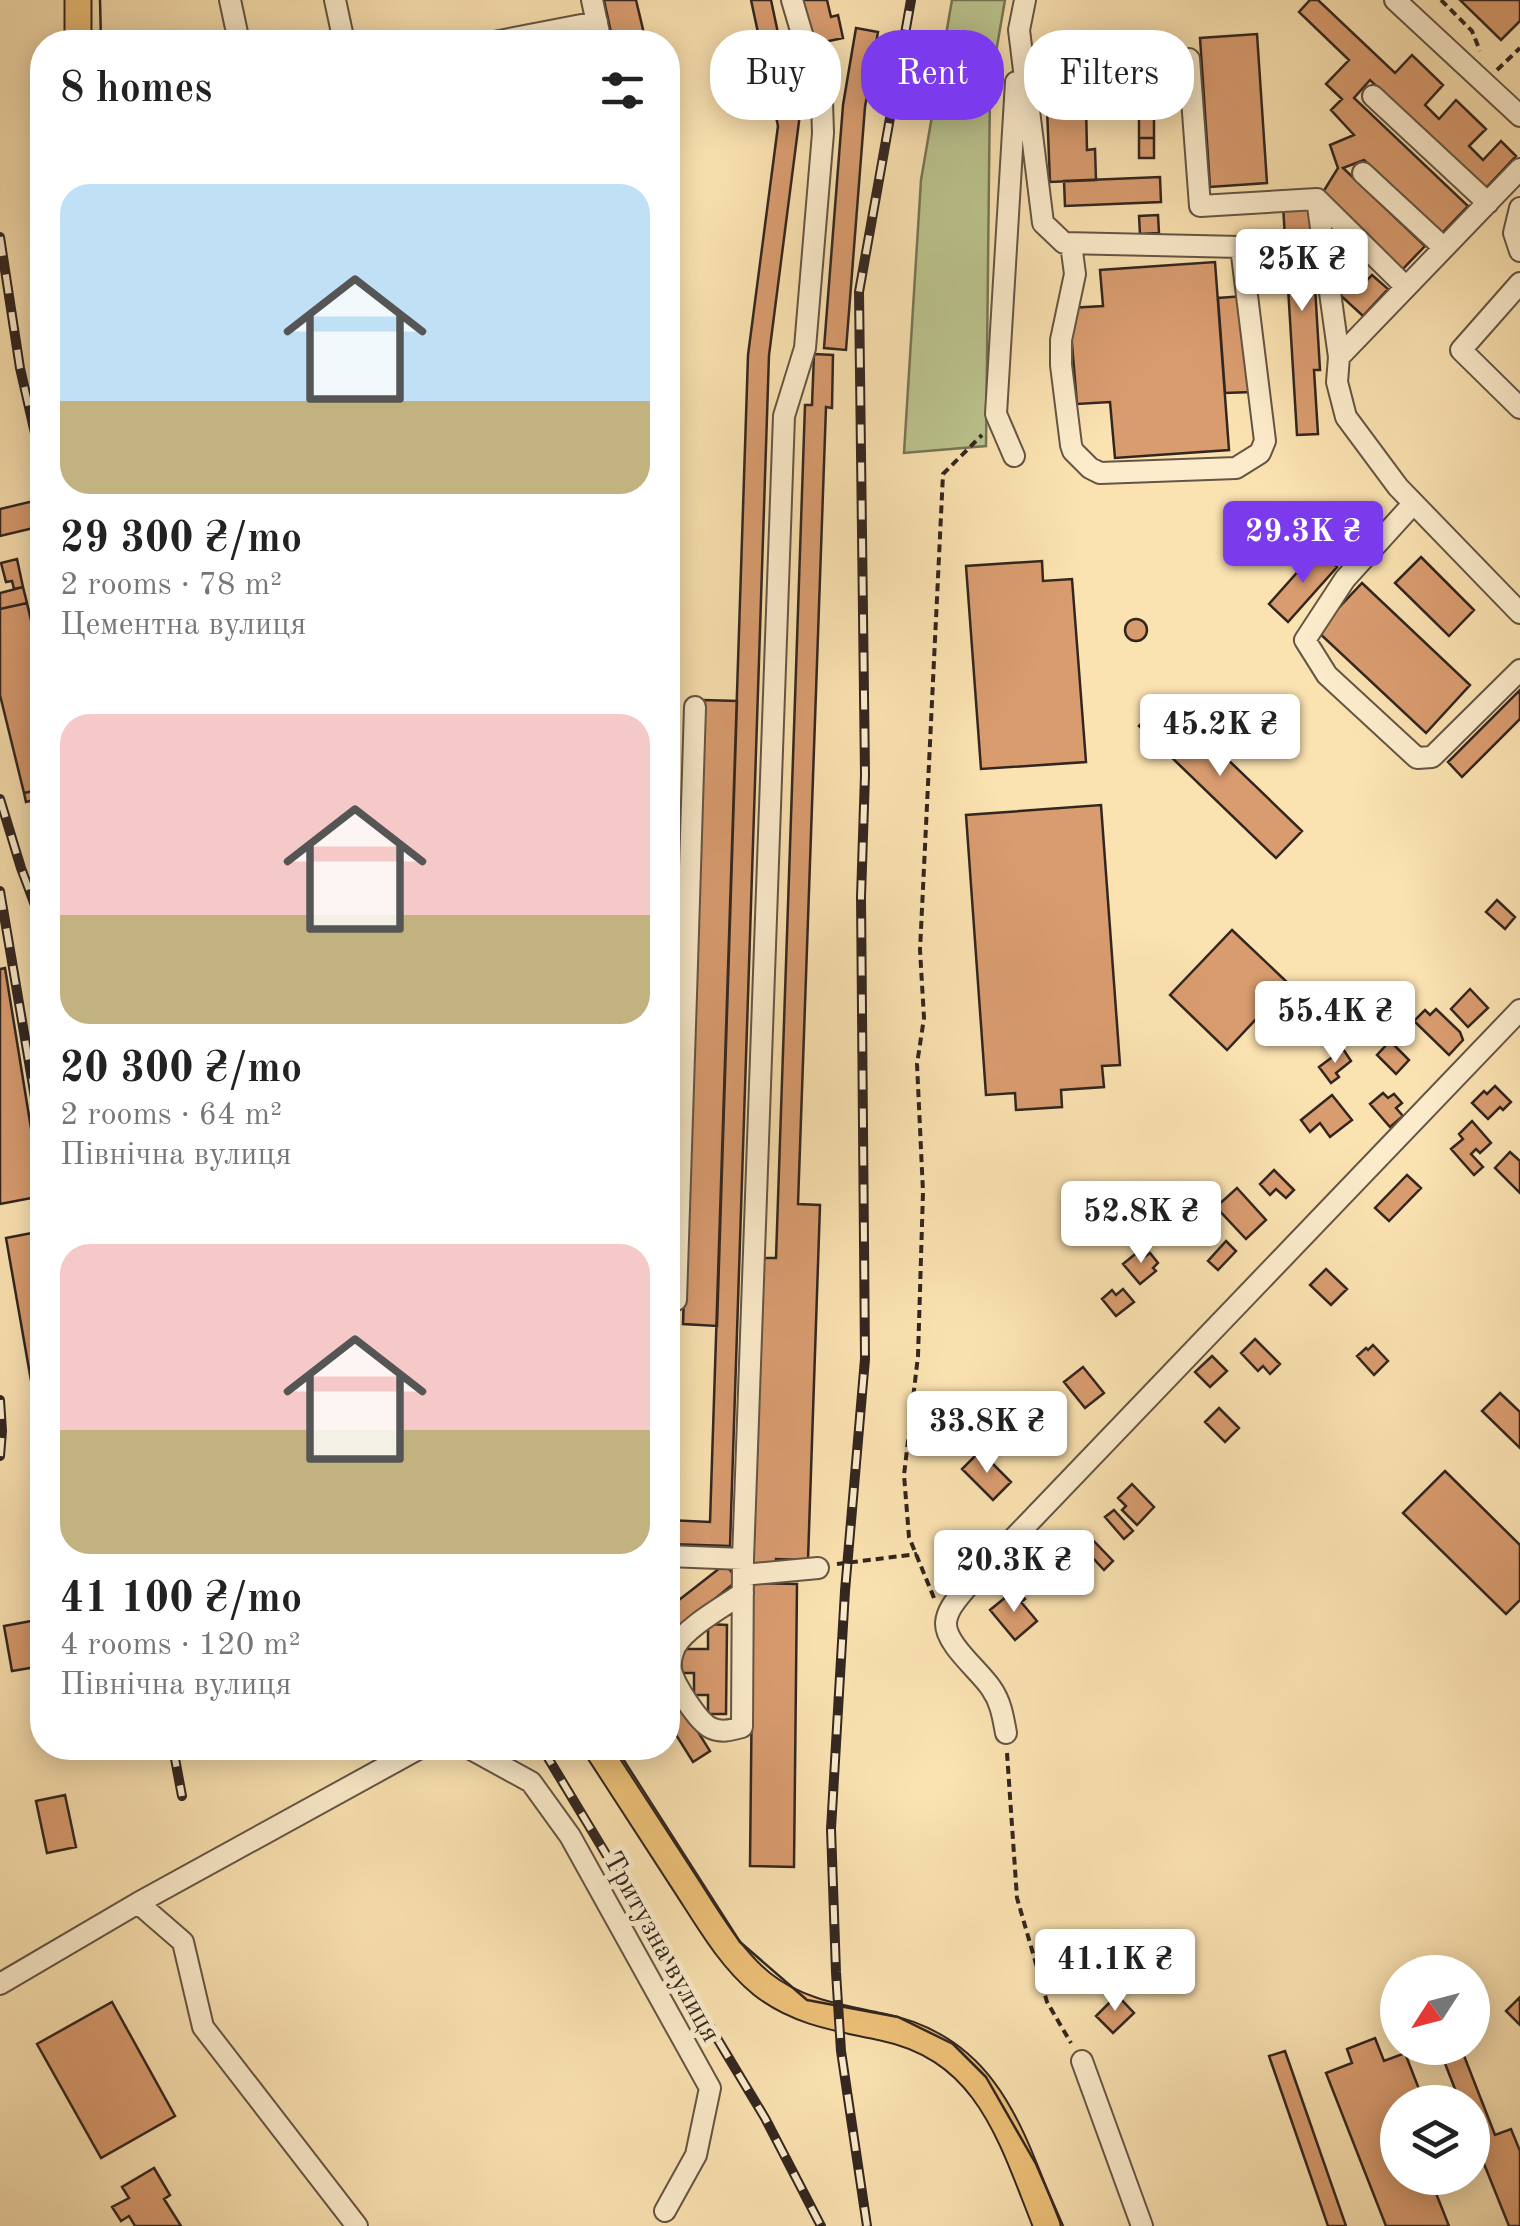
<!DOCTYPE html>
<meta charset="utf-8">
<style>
body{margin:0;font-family:"Old Standard TT",serif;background:#f6f6f6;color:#222;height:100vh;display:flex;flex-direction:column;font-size:38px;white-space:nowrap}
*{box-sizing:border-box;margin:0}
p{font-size:32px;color:#767676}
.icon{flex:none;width:55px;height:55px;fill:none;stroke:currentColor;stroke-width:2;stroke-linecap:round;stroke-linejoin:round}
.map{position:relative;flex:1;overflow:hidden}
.details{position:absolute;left:30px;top:30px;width:650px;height:1730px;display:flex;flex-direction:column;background:#fff;border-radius:40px;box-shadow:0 5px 25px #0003}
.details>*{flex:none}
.guide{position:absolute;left:710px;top:30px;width:660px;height:90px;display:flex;gap:20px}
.needle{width:65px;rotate:234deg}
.fabs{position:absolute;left:1380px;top:1955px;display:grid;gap:20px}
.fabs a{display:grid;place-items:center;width:110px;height:110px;border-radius:50%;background:#fff;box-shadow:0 5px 25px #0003;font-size:50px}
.price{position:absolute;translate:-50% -85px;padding:0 22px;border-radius:10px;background:#fff;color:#222;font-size:32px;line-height:65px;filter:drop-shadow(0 2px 5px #0008)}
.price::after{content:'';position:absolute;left:50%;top:60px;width:30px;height:22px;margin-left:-15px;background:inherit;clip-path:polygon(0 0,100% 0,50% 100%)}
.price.on{background:#7c3aed;color:#fff}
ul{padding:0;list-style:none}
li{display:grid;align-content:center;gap:20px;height:530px;padding:0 30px}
li span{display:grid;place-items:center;height:310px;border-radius:30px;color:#555}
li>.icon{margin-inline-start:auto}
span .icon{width:180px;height:180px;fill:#fffc;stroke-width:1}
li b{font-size:42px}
h2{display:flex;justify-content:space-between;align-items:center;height:120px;padding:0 30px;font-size:42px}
.tag{padding:0 35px;border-radius:40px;background:#fff;box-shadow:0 5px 25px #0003;font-size:35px;line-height:90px}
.tag.on{background:#7c3aed;color:#fff}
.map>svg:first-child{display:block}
.green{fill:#bbc48e;stroke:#767557;stroke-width:2.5}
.building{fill:#d99c6f;stroke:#322620;stroke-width:2.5}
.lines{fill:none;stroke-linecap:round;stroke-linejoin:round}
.minor-casing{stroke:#645544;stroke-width:24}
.major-casing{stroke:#322620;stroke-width:29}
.path{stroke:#322620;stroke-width:4;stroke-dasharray:8 5;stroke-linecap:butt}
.minor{stroke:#fceccc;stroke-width:20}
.major{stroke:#eec178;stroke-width:25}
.tram{stroke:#322620;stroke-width:2.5}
.rail-casing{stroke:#322620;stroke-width:10}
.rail{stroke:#fceccc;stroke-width:6;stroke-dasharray:19;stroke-linecap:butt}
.labels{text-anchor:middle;stroke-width:10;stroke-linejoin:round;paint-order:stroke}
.street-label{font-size:28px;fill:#322620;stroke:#fceccc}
</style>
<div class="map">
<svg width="1520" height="2226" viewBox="0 0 1520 2226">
<rect width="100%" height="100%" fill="#fbe2b1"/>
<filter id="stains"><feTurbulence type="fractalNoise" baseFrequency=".002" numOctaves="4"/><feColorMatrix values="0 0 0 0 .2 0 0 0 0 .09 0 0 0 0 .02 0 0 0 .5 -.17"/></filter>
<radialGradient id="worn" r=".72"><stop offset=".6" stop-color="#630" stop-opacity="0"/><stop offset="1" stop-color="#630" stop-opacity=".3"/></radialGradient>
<!-- green -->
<path class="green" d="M 952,0 L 1005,0 L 990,87 L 986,446 L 904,453 L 921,180 Z"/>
<!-- building -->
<path class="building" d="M 604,0 L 636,0 L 646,42 L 613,42 Z
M 751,0 L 771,0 L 793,104 L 801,106 L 769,355 L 730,1546 L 668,1544 L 668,1520 L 710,1522 L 748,355 L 778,126 Z
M 800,0 L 827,0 L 831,17 L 838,15 L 843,38 L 810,45 Z
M 1310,0 L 1318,0 L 1395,73 L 1412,55 L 1443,85 L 1425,105 L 1439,119 L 1456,100 L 1486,129 L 1469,146 L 1483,160 L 1501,141 L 1516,156 L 1485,189 L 1370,80 L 1354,98 L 1468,206 L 1442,233 L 1364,160 L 1343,168 L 1425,246 L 1399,273 L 1320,197 L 1338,168 L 1330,145 L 1354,135 L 1331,110 L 1342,99 L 1326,84 L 1349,60 L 1299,12 Z
M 1460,0 L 1520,0 L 1520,21 L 1501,40 Z
M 856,28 L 878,32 L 865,107 L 846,350 L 824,348 L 843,105 Z
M 1257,34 L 1267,183 L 1210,187 L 1200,38 Z
M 1138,68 L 1154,68 L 1154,108 L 1139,108 Z
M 1046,83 L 1055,84 L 1054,102 L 1045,102 Z
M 1086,107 L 1087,150 L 1095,149 L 1096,180 L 1050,182 L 1047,108 Z
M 1139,108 L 1154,108 L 1154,138 L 1139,138 Z
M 1139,138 L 1154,138 L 1154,158 L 1139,158 Z
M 669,170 L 677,208 L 668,210 L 668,171 Z
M 1160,177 L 1161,202 L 1065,206 L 1064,181 Z
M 1310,203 L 1320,370 L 1314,370 L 1318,434 L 1297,435 L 1283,205 Z
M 1158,215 L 1159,233 L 1140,234 L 1139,216 Z
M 1338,245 L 1353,259 L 1346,268 L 1330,254 Z
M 1215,262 L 1229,450 L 1115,458 L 1110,402 L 1077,404 L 1069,308 L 1103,306 L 1100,270 Z
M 1372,275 L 1388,289 L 1363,316 L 1339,294 L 1349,283 L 1357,291 Z
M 1244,296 L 1252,392 L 1225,393 L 1218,298 Z
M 814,354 L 833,355 L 832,408 L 826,407 L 798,1204 L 820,1205 L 808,1560 L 776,1559 L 776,1566 L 753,1565 L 763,1258 L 776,1258 L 805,405 L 812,405 Z
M 42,499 L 42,526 L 0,536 L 0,509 Z
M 1318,549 L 1337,567 L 1288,622 L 1269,604 Z
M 1421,557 L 1474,610 L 1449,636 L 1395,583 Z
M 17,559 L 23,587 L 14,589 L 12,581 L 6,582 L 1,563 Z
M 1042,561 L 1043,581 L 1072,579 L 1086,762 L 981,769 L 966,566 Z
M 1362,583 L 1470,685 L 1426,733 L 1317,631 Z
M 23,587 L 27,603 L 0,609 L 0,593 Z
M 27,603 L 42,668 L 42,789 L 24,793 L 0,695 L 0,609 Z
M1125 630a11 11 0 1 1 22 0a11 11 0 1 1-22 0Z
M 1520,690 L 1520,719 L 1462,777 L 1448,762 Z
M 1165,699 L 1302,831 L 1276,858 L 1139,726 Z
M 703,700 L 737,701 L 717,1326 L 683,1324 Z
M 42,789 L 42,798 L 26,802 L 24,793 Z
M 1101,805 L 1120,1065 L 1102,1066 L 1104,1087 L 1061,1090 L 1062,1107 L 1016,1110 L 1015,1093 L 986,1095 L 966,815 Z
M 1497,900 L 1515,917 L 1505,929 L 1486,912 Z
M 1232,930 L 1289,984 L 1227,1050 L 1170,995 Z
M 5,968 L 42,1196 L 0,1204 L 0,969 Z
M 1470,989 L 1488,1008 L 1468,1027 L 1451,1009 Z
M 1436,1009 L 1460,1032 L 1463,1040 L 1449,1055 L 1414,1021 L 1425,1010 L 1430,1015 Z
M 1390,1041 L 1409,1060 L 1396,1074 L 1377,1055 Z
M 1343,1049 L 1351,1061 L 1336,1073 L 1339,1077 L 1331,1083 L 1319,1067 Z
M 1495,1086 L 1511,1102 L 1503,1110 L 1500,1107 L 1488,1119 L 1472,1103 L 1484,1091 L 1487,1094 Z
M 1383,1093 L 1388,1098 L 1394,1094 L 1402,1103 L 1396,1108 L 1403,1116 L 1390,1127 L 1370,1104 Z
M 1332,1095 L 1352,1120 L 1330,1137 L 1320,1123 L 1310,1132 L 1301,1120 Z
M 1472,1121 L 1491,1143 L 1480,1153 L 1476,1149 L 1471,1154 L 1483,1167 L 1474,1175 L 1451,1149 L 1463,1139 L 1459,1134 Z
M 1510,1152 L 1520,1161 L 1520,1193 L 1495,1168 Z
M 1274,1170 L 1294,1190 L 1286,1198 L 1276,1189 L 1270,1195 L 1260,1184 Z
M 1407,1175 L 1421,1188 L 1389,1221 L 1375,1208 Z
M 1237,1188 L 1266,1220 L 1246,1239 L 1216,1207 Z
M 42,1231 L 42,1391 L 33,1392 L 6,1238 Z
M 1226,1241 L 1236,1251 L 1218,1270 L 1208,1261 Z
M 1139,1251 L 1144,1257 L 1150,1253 L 1158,1263 L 1153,1268 L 1156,1271 L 1140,1284 L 1123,1264 Z
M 1326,1269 L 1347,1289 L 1331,1305 L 1310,1285 Z
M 1123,1289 L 1134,1302 L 1116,1316 L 1102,1299 L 1112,1290 L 1116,1295 Z
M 1255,1339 L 1280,1364 L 1270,1374 L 1263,1366 L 1258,1371 L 1241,1353 Z
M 1373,1345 L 1388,1361 L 1374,1375 L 1357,1356 L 1366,1348 L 1368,1350 Z
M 1212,1356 L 1227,1371 L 1210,1387 L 1195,1372 Z
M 1083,1367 L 1104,1393 L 1085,1408 L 1064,1382 Z
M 1500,1393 L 1520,1412 L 1520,1448 L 1482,1411 Z
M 1219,1408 L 1239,1428 L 1225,1442 L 1205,1422 Z
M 1044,1419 L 1062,1434 L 1045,1454 L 1027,1439 Z
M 668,1439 L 678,1439 L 678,1487 L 668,1487 Z
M 980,1451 L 1011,1482 L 993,1500 L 962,1469 Z
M 1445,1471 L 1520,1545 L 1520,1600 L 1506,1614 L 1403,1513 Z
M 1132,1484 L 1154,1507 L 1137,1525 L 1122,1510 L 1126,1506 L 1118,1498 Z
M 1114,1510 L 1133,1531 L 1124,1539 L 1105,1517 Z
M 1088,1535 L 1113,1561 L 1104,1570 L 1079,1543 Z
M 725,1564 L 738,1580 L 668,1637 L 668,1569 L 679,1600 Z
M 753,1583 L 797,1584 L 794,1867 L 750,1866 Z
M 1012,1592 L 1016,1596 L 1020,1593 L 1025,1599 L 1021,1602 L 1037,1621 L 1015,1640 L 990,1610 Z
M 42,1619 L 42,1666 L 12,1671 L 4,1626 Z
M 708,1624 L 727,1625 L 726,1714 L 708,1714 L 708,1695 L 694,1695 L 694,1673 L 681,1673 L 681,1649 L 708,1649 Z
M 668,1684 L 710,1751 L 693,1762 L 668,1722 Z
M 65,1795 L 76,1847 L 47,1853 L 36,1801 Z
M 1075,1933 L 1087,1955 L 1058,1971 L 1046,1949 Z
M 1117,1995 L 1134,2013 L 1113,2033 L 1096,2016 Z
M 1520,1997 L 1520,2025 L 1506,2011 Z
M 112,2002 L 175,2116 L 101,2158 L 37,2044 Z
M 1375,2038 L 1384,2061 L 1405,2053 L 1424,2102 L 1398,2102 L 1398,2178 L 1430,2178 L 1449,2226 L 1386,2226 L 1326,2073 L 1352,2063 L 1347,2049 Z
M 1439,2048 L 1461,2048 L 1495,2135 L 1511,2129 L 1520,2151 L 1520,2226 L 1509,2226 L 1472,2134 L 1472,2102 L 1460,2102 Z
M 1285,2051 L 1346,2226 L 1328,2226 L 1269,2056 Z
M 154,2168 L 170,2195 L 164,2199 L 181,2226 L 135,2226 L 129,2216 L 121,2221 L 112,2207 L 129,2198 L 122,2187 Z"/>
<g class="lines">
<!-- minor casing -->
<g class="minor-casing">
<path id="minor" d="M 230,0 L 239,42
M 335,0 L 344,42
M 592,0 L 601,42
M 1025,0 L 1019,30 L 1043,223 L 1064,243 L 1241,247 L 1265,441 L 1260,453 L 1236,468 L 1100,473 L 1090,468 L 1073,451 L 1071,445 L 1061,365 L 1061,340 L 1075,274 L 1071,244
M 1395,0 L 1520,116
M 494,42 L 597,22
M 1189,59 L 1200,206 L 1317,199 L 1339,357
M 1373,96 L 1488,203
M 1520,169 L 1339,357 L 1337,382 L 1346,417 L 1398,487 L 1520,613
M 1363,173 L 1444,248
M 1317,199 L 1406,287
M 1520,208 L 1514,233 L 1520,251
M 1520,283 L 1461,350 L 1520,408
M 1014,456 L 996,414 L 1016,82
M 1413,504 L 1345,579 L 1305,640 L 1327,675 L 1417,758 L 1432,757 L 1520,670
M 668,957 L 687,964 L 676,1300
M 687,964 L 695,707
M 668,1556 L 743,1559 L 742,1727 C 731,1730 722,1733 711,1728 C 698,1722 674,1684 671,1670 C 670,1663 672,1654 675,1647 C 686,1627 723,1607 743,1593
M 743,1559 L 784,416 L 805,348 L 823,133 L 822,102 L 792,0
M 743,1575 L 818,1568
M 1006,1733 C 1003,1717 1001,1702 991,1688 C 980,1671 945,1644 946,1623 C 947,1609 958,1598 966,1588 L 1520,1010
M 469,1748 L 531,1782 L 570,1836 L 710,2088 L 696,2155 L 665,2211
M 138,1903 L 183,1942 L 203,2027 L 357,2226
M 0,1984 L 138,1903 L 420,1748
M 1082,2061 L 1142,2226"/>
</g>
<!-- major casing -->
<g class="major-casing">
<path id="major" d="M 78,0 L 78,42
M 597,1748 C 626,1792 655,1837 684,1882 C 707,1917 729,1957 762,1984 C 797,2012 839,2018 882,2027 C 989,2049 1011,2137 1047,2226"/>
</g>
<!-- path -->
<path class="path" d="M 1441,0 L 1472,31 L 1480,51
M 1497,70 L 1520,48
M 837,1564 L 917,1554
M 934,1598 L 909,1537 L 904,1475 L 918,1356 L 923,1192 L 917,1064 L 924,1018 L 920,950 L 943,474 L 982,435
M 1007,1753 L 1017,1898 L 1047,2002 L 1071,2043"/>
<!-- minor -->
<use href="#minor" class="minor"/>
<!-- major -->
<use href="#major" class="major"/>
<!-- tram -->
<path class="tram" d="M 100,0 L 101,42
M 616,1748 L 740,1942 L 807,2000 L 898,2017 L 953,2044 L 986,2077 L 1036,2164 L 1063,2226"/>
<!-- rail casing -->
<g class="rail-casing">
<path id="rail" d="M 0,237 L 20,368 L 42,464
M 0,799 L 21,868 L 42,924
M 0,891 L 42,1139
M 0,1400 L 2,1431 L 0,1456
M 173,1748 L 182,1796
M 542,1748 L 765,2118 L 821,2226
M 867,2226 L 841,2051 L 836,1972 L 831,1829 L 845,1591 L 865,1359 L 861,897 L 865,775 L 859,292 L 911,0"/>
</g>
<!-- rail -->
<use href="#rail" class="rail"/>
</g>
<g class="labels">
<!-- street labels -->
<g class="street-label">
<text transform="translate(663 1946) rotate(61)" y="10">Тритузна вулиця</text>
</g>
</g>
<rect width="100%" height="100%" filter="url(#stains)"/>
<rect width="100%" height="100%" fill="url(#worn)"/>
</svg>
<div class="fabs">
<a><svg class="needle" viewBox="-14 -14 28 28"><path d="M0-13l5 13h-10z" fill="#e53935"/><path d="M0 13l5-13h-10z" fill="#767676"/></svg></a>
<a><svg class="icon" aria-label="layers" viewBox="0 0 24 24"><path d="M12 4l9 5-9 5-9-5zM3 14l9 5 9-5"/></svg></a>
</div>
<b class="price" style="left:1302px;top:314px">25K ₴</b>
<b class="price on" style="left:1303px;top:586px">29.3K ₴</b>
<b class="price" style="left:1220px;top:779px">45.2K ₴</b>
<b class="price" style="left:1335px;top:1066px">55.4K ₴</b>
<b class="price" style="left:1141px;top:1266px">52.8K ₴</b>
<b class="price" style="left:987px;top:1476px">33.8K ₴</b>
<b class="price" style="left:1014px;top:1615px">20.3K ₴</b>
<b class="price" style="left:1115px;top:2014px">41.1K ₴</b>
<div class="guide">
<a class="tag">Buy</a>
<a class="tag on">Rent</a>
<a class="tag">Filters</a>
</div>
<section class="details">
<h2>8 homes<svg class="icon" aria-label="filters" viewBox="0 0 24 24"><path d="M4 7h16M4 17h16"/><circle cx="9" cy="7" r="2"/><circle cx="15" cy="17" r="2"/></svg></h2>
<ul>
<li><span style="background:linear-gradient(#bfe0f5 70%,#c2b280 0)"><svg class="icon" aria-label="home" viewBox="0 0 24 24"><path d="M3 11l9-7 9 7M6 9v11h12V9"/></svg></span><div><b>29 300 ₴/mo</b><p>2 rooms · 78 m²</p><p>Цементна вулиця</p></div></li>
<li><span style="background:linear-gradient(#f6c9c9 65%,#c2b280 0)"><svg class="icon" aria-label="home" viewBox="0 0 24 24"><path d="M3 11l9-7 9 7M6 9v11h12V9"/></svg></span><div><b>20 300 ₴/mo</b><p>2 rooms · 64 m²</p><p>Північна вулиця</p></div></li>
<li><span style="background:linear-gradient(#f6c9c9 60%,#c2b280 0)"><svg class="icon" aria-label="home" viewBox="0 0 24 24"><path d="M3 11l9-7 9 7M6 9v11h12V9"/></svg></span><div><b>41 100 ₴/mo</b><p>4 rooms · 120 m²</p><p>Північна вулиця</p></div></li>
</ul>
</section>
</div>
